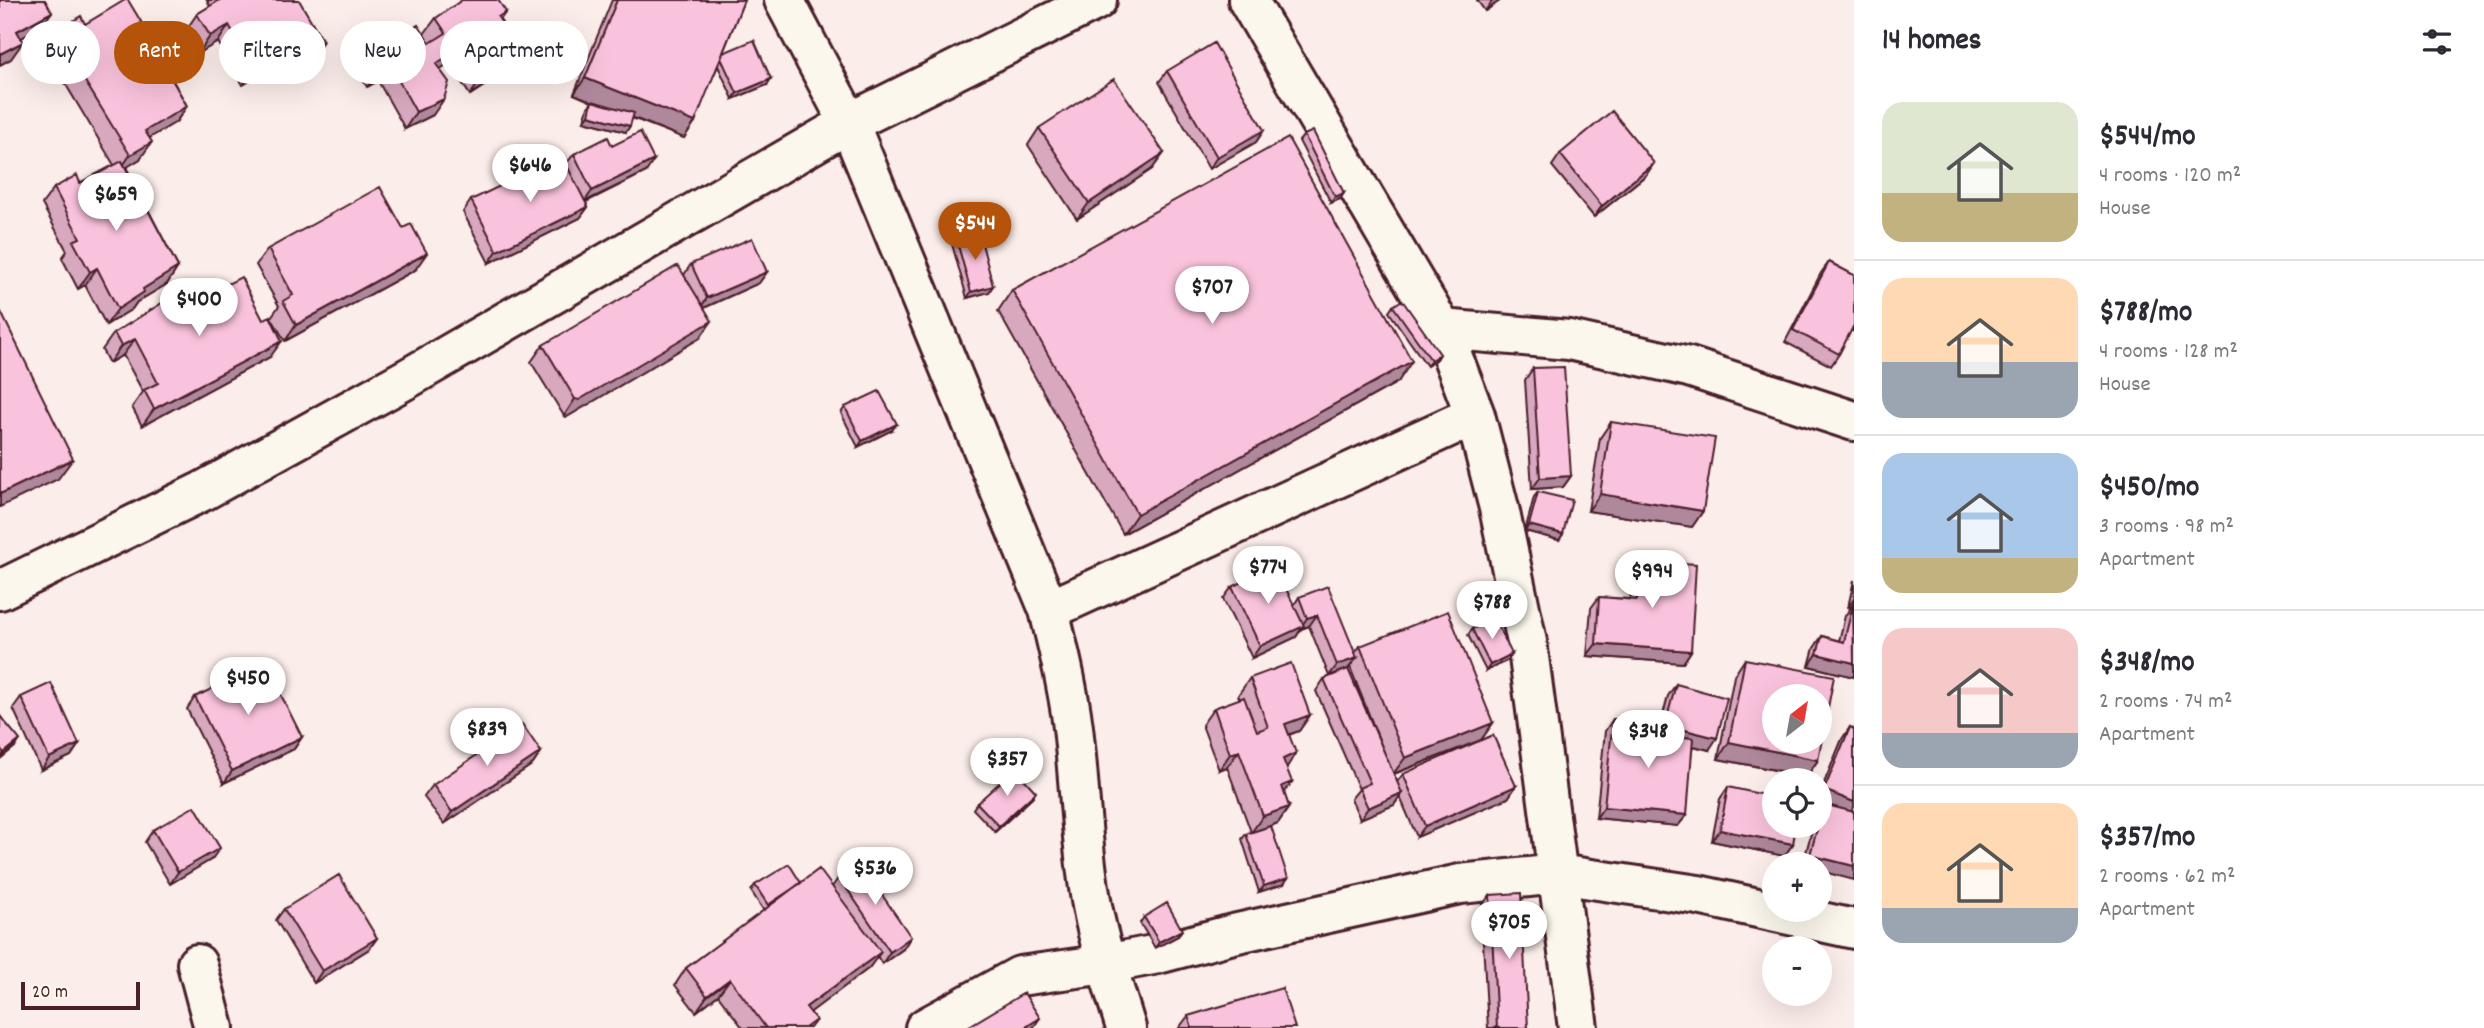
<!DOCTYPE html>
<meta charset="utf-8">
<style>
body{margin:0;font-family:Dekko,sans-serif;background:#f7f7f7;color:#2b2b33;height:100vh;display:flex;flex-direction:column;font-size:26px;white-space:nowrap}
*{box-sizing:border-box;margin:0}
p{font-size:23px;color:#7c7c81}
.icon{flex:none;width:38px;height:38px;fill:none;stroke:currentColor;stroke-width:2;stroke-linecap:round;stroke-linejoin:round}
.map{position:relative;flex:1;overflow:hidden}
.drawer{display:flex;flex-direction:column;background:#fff;width:630px}
.drawer>*{flex:none}
.banner{position:absolute;left:21px;top:21px;width:665px;height:63px;display:flex;gap:14px}
.needle{width:46px;rotate:31deg}
.controls{position:absolute;left:1762px;top:684px;display:grid;gap:14px}
.controls a{display:grid;place-items:center;width:70px;height:70px;border-radius:50%;background:#fff;box-shadow:0 7px 28px #0002;font-size:35px}
.scale{position:absolute;left:21px;bottom:18px;width:119px;box-sizing:border-box;padding-left:7px;border:4px solid #4a1f2b;border-top:0;font-size:19px;line-height:24px;white-space:nowrap;color:#4a1f2b;-webkit-text-stroke:5px #fbf7ec;paint-order:stroke}
.price{position:absolute;translate:-50% -60px;padding:0 16px;border-radius:24px;background:#fff;color:#222;font-size:23px;line-height:46px;filter:drop-shadow(0 2px 4px #0008)}
.price::after{content:'';position:absolute;left:50%;top:42px;width:21px;height:16px;margin-left:-10px;background:inherit;clip-path:polygon(0 0,100% 0,50% 100%)}
.price.active{background:#b45309;color:#fff}
ul{padding:0;list-style:none}
li{display:flex;align-items:center;gap:21px;height:175px;padding:0 28px}
li+li{border-top:2px solid #e1e1e2}
li span{display:grid;place-items:center;flex:none;width:196px;height:140px;border-radius:21px;color:#555}
li>.icon{margin-inline-start:auto}
span .icon{width:84px;height:84px;fill:#fffc;stroke-width:1}
li b{font-size:30px}
h2{display:flex;justify-content:space-between;align-items:center;height:84px;padding:0 28px;font-size:30px}
.pill{padding:0 24px;border-radius:32px;background:#fff;box-shadow:0 7px 28px #0002;font-size:24px;line-height:63px}
.pill.active{background:#b45309;color:#fff}
main{display:flex;flex:1;min-height:0}
.map>svg:first-child{display:block}
.lines{fill:none;stroke-linecap:round;stroke-linejoin:round}
.minor-casing{stroke:#4a1f2b;stroke-width:44}
.minor{stroke:#fbf7ec;stroke-width:38}
.wall{fill:#d7a8be;stroke:#4a1f2b;stroke-width:2;fill-rule:evenodd}
.shaded-wall{fill:#af889b;stroke:#4a1f2b;stroke-width:2}
.building{fill:#fac3dd;stroke:#4a1f2b;stroke-width:2;fill-rule:evenodd}
</style>
<main>
<div class="map">
<svg width="1854" height="1028" viewBox="0 0 1854 1028">
<rect width="100%" height="100%" fill="#fbede9"/>
<filter id="ink" filterUnits="userSpaceOnUse"><feTurbulence type="fractalNoise" baseFrequency=".0143" numOctaves="2"/><feDisplacementMap in="SourceGraphic" scale="14" xChannelSelector="R" yChannelSelector="G"/><feConvolveMatrix kernelMatrix="1 2 1 2 8 2 1 2 1" color-interpolation-filters="sRGB"/></filter>
<g filter="url(#ink)">
<g class="lines">
<!-- minor casing -->
<g class="minor-casing">
<path id="minor" d="M 784,0 L 849,123 L 1049,610 C 1060,655 1071,700 1075,746 C 1080,795 1082,845 1090,894 C 1097,940 1113,984 1126,1028
M 1248,0 L 1442,329 L 1475,415 L 1499,508 L 1527,642 L 1578,1028
M 1442,329 L 1569,340 L 1689,367 L 1854,421
M 0,590 L 203,491 L 410,377 L 849,123 L 1097,0
M 1049,610 L 1475,415
M 197,964 L 214,1028
M 925,1028 L 1020,976 L 1106,964 L 1158,954 L 1233,934 L 1460,884 L 1558,874 L 1698,895 L 1854,929"/>
</g>
<!-- minor -->
<use href="#minor" class="minor"/>
</g>
<!-- wall -->
<path class="wall" d="M 207,0 L 299,0 L 312,58 L 290,71 L 284,61 L 243,85 L 218,42 L 199,53 L 186,30 L 197,14 L 210,6 Z
M 612,0 L 744,0 L 723,53 L 767,85 L 733,99 L 718,66 L 684,138 L 632,118 L 626,132 L 584,121 L 588,107 L 592,102 L 574,94 Z
M 1477,0 L 1501,0 L 1485,11 Z
M 506,12 L 500,20 L 510,69 L 470,95 L 449,63 L 440,69 L 433,115 L 405,129 L 378,81 L 367,87 L 359,74 L 370,57 L 424,34 L 436,18 Z
M 85,24 L 152,40 L 173,65 L 168,72 L 187,106 L 176,122 L 149,138 L 140,159 L 126,167 L 178,267 L 167,284 L 137,302 L 132,309 L 106,325 L 85,285 L 78,289 L 62,258 L 67,251 L 42,204 L 54,188 L 80,183 L 114,165 L 44,48 L 55,32 Z
M 1167,71 L 1264,130 L 1256,142 L 1209,169 L 1159,82 Z
M 1039,128 L 1164,153 L 1152,169 L 1077,219 L 1028,145 Z
M 1304,135 L 1344,193 L 1340,199 L 1331,203 L 1299,141 Z
M 612,146 L 646,172 L 586,202 L 588,207 L 580,218 L 489,263 L 463,212 L 471,200 L 566,164 L 574,154 Z
M 1560,154 L 1654,163 L 1646,175 L 1594,217 L 1552,166 Z
M 956,238 L 989,292 L 967,298 L 952,244 Z
M 268,249 L 415,270 L 285,341 L 271,317 L 279,306 L 256,265 Z
M 1829,262 L 1854,275 L 1854,332 L 1851,330 L 1839,354 L 1831,366 L 1785,342 L 1821,273 Z
M 691,264 L 767,272 L 759,283 L 704,308 L 700,338 L 567,417 L 564,416 L 531,362 L 543,345 L 684,275 Z
M 1012,290 L 1398,382 L 1123,534 L 998,311 Z
M 193,302 L 270,357 L 142,426 L 132,407 L 143,392 L 123,355 L 109,363 L 102,350 L 114,333 Z
M 1393,306 L 1440,354 L 1435,360 L 1427,366 L 1389,312 Z
M 1533,368 L 1571,476 L 1563,487 L 1532,489 L 1525,380 Z
M 845,407 L 892,430 L 858,447 L 841,413 Z
M 1611,422 L 1703,511 L 1692,527 L 1588,511 L 1600,438 Z
M 1538,492 L 1563,534 L 1559,540 L 1525,531 L 1534,497 Z
M 1640,560 L 1691,651 L 1683,663 L 1587,656 L 1591,608 L 1599,597 L 1630,599 L 1632,571 Z
M 1854,580 L 1854,677 L 1809,666 L 1814,648 L 1822,636 L 1839,641 L 1845,616 L 1851,607 L 1848,607 Z
M 1232,587 L 1294,605 L 1299,597 L 1355,653 L 1360,646 L 1493,723 L 1481,740 L 1394,774 L 1397,782 L 1403,774 L 1516,786 L 1508,798 L 1417,837 L 1400,797 L 1394,805 L 1360,819 L 1351,799 L 1359,789 L 1316,691 L 1324,679 L 1343,671 L 1329,676 L 1309,626 L 1301,629 L 1296,637 L 1252,658 L 1223,599 ZM 1350,667 L 1384,752 L 1348,669 Z
M 1472,629 L 1508,660 L 1486,671 L 1468,635 Z
M 1745,659 L 1818,760 L 1807,776 L 1718,759 L 1734,676 Z
M 1250,678 L 1310,715 L 1299,731 L 1289,735 L 1284,793 L 1289,807 L 1278,823 L 1271,826 L 1284,884 L 1259,892 L 1242,839 L 1246,834 L 1251,832 L 1227,767 L 1219,770 L 1202,725 L 1214,708 L 1240,699 L 1238,695 Z
M 1676,684 L 1709,750 L 1693,746 L 1678,826 L 1596,818 L 1605,731 L 1613,719 L 1653,734 L 1658,734 L 1668,696 Z
M 21,697 L 79,744 L 71,756 L 41,770 L 13,708 Z
M 195,697 L 302,737 L 294,749 L 224,783 L 187,709 Z
M 0,716 L 16,746 L 0,759 Z
M 1850,727 L 1854,729 L 1854,807 L 1820,864 L 1803,864 L 1813,826 L 1820,826 L 1820,809 L 1823,805 L 1820,803 L 1820,793 L 1842,739 Z
M 541,752 L 533,764 L 444,824 L 424,797 L 433,785 Z
M 1728,787 L 1793,844 L 1784,856 L 1712,841 L 1720,799 Z
M 1032,798 L 995,832 L 973,809 L 977,803 Z
M 153,830 L 212,859 L 170,884 L 145,842 Z
M 839,877 L 903,949 L 882,964 L 877,956 L 869,968 L 810,1012 L 816,1020 L 810,1028 L 743,1028 L 718,995 L 696,1012 L 675,985 L 686,968 L 764,911 L 751,891 L 755,885 L 801,883 L 832,887 Z
M 1490,895 L 1528,1028 L 1488,1028 L 1481,907 Z
M 284,909 L 377,938 L 369,949 L 314,983 L 276,920 Z
M 1144,917 L 1178,936 L 1155,948 L 1140,923 Z
M 1188,1016 L 1295,1028 L 1179,1028 Z"/>
<!-- shaded-wall -->
<path class="shaded-wall" d="M 1493,0 L 1501,0 L 1485,11 Z
M 52,12 L 40,28 L 5,47 L 17,31 Z
M 229,25 L 218,42 L 199,53 L 210,36 Z
M 323,41 L 312,58 L 290,71 L 301,54 Z
M 23,42 L 11,59 L 0,65 L 0,54 Z
M 295,44 L 284,61 L 243,85 L 254,69 Z
M 461,47 L 449,63 L 424,80 L 436,64 Z
M 521,52 L 510,69 L 470,95 L 482,78 Z
M 390,65 L 378,81 L 367,87 L 379,71 Z
M 585,78 L 695,122 L 684,138 L 574,94 Z
M 771,79 L 767,85 L 733,99 L 737,93 Z
M 444,99 L 433,115 L 405,129 L 416,112 Z
M 187,106 L 176,122 L 133,148 L 145,131 Z
M 589,115 L 630,126 L 626,132 L 584,121 Z
M 1264,130 L 1256,142 L 1209,169 L 1217,157 Z
M 152,142 L 140,159 L 119,172 L 130,155 Z
M 1164,153 L 1152,169 L 1077,219 L 1089,203 Z
M 654,160 L 646,172 L 584,202 L 592,191 Z
M 1654,163 L 1646,175 L 1594,217 L 1602,206 Z
M 1344,193 L 1340,199 L 1331,203 L 1335,197 Z
M 588,207 L 580,218 L 489,263 L 497,251 Z
M 427,253 L 415,270 L 285,341 L 296,325 Z
M 178,267 L 167,284 L 137,302 L 132,309 L 106,325 L 118,309 L 143,289 Z
M 97,268 L 85,285 L 78,289 L 90,272 Z
M 767,272 L 759,283 L 699,310 L 707,298 Z
M 993,286 L 989,292 L 967,298 L 971,292 Z
M 712,321 L 700,338 L 567,417 L 564,416 L 575,399 Z
M 135,339 L 123,355 L 109,363 L 121,346 Z
M 282,341 L 270,357 L 142,426 L 154,409 Z
M 1440,354 L 1435,360 L 1427,366 L 1431,360 Z
M 1412,361 L 1398,382 L 1123,534 L 1137,514 Z
M 897,424 L 892,430 L 858,447 L 862,441 Z
M 73,459 L 58,479 L 0,507 L 0,494 Z
M 1571,476 L 1563,487 L 1532,489 L 1540,478 Z
M 1600,494 L 1703,511 L 1692,527 L 1588,511 Z
M 1529,525 L 1563,534 L 1559,540 L 1525,531 Z
M 1854,599 L 1854,608 L 1853,604 L 1851,607 L 1848,607 Z
M 1317,615 L 1309,626 L 1301,629 L 1296,637 L 1252,658 L 1260,646 L 1301,627 L 1307,618 Z
M 1596,644 L 1691,651 L 1683,663 L 1587,656 Z
M 1512,654 L 1508,660 L 1486,671 L 1490,665 Z
M 1817,654 L 1854,663 L 1854,677 L 1809,666 Z
M 1357,658 L 1348,669 L 1329,676 L 1337,665 Z
M 1310,715 L 1299,731 L 1273,740 L 1285,724 Z
M 1493,723 L 1481,740 L 1393,774 L 1405,758 Z
M 1665,725 L 1717,738 L 1709,750 L 1657,736 Z
M 302,737 L 294,749 L 224,783 L 232,771 Z
M 20,740 L 16,746 L 0,759 L 4,753 Z
M 1729,742 L 1818,760 L 1807,776 L 1718,759 Z
M 79,744 L 71,756 L 41,770 L 49,758 Z
M 1239,751 L 1227,767 L 1219,770 L 1230,754 Z
M 541,752 L 533,764 L 444,824 L 452,812 Z
M 1296,753 L 1285,770 L 1283,759 Z
M 1292,782 L 1280,799 L 1282,786 Z
M 1516,786 L 1508,798 L 1417,837 L 1425,826 Z
M 1824,790 L 1854,802 L 1854,807 L 1849,815 L 1820,803 L 1820,797 Z
M 1036,792 L 1032,798 L 995,832 L 999,826 Z
M 1402,793 L 1394,805 L 1360,819 L 1368,808 Z
M 1289,807 L 1278,823 L 1251,833 L 1263,816 Z
M 1604,807 L 1687,815 L 1678,826 L 1596,818 Z
M 1720,830 L 1793,844 L 1784,856 L 1712,841 Z
M 220,848 L 212,859 L 170,884 L 178,872 Z
M 1810,855 L 1854,866 L 1854,880 L 1820,871 L 1820,864 L 1804,864 Z
M 1288,878 L 1284,884 L 1259,892 L 1264,886 Z
M 1182,930 L 1178,936 L 1155,948 L 1159,942 Z
M 911,937 L 903,949 L 882,964 L 890,952 Z
M 377,938 L 369,949 L 314,983 L 322,971 Z
M 881,952 L 869,968 L 795,1024 L 806,1007 Z
M 730,979 L 718,995 L 696,1012 L 707,996 Z
M 1040,1018 L 1033,1028 L 1024,1028 Z"/>
<!-- building -->
<path class="building" d="M 0,0 L 45,0 L 52,12 L 17,31 L 23,42 L 0,54 Z
M 125,0 L 128,0 L 152,40 L 156,37 L 173,65 L 166,69 L 187,106 L 145,131 L 152,142 L 130,155 L 55,32 L 81,16 L 85,24 Z
M 220,0 L 299,0 L 323,41 L 301,54 L 295,44 L 254,69 L 229,25 L 210,36 L 197,14 Z
M 462,0 L 498,0 L 506,12 L 498,17 L 521,52 L 482,78 L 461,47 L 436,64 L 449,82 L 444,99 L 416,112 L 390,65 L 379,71 L 370,57 L 418,25 L 430,43 L 446,33 L 436,18 Z
M 617,0 L 744,0 L 695,122 L 585,78 Z
M 754,40 L 771,79 L 737,93 L 721,58 L 723,53 Z
M 1214,43 L 1264,130 L 1217,157 L 1167,71 Z
M 1114,79 L 1164,153 L 1089,203 L 1039,128 Z
M 592,101 L 634,113 L 630,126 L 589,115 Z
M 1612,111 L 1654,163 L 1602,206 L 1560,154 Z
M 1313,131 L 1344,193 L 1335,197 L 1304,135 Z
M 640,132 L 654,160 L 592,191 L 574,154 L 608,137 L 612,146 Z
M 1288,138 L 1412,361 L 1137,514 L 1012,290 Z
M 562,156 L 588,207 L 497,251 L 471,200 Z
M 122,161 L 178,267 L 143,289 L 144,292 L 118,309 L 97,268 L 90,272 L 73,241 L 80,238 L 54,188 L 77,175 L 80,183 Z
M 380,187 L 403,228 L 411,224 L 427,253 L 296,325 L 283,301 L 293,295 L 268,249 Z
M 979,232 L 993,286 L 971,292 L 956,238 Z
M 752,238 L 767,272 L 707,298 L 691,264 Z
M 1829,262 L 1854,275 L 1854,325 L 1839,354 L 1793,330 Z
M 677,266 L 679,267 L 712,321 L 579,400 L 575,399 L 543,345 Z
M 241,277 L 263,320 L 270,316 L 282,341 L 154,409 L 144,390 L 158,383 L 135,339 L 121,346 L 114,333 L 186,288 L 193,302 Z
M 1402,300 L 1440,354 L 1431,360 L 1393,306 Z
M 0,310 L 73,459 L 0,494 Z
M 1564,367 L 1571,476 L 1540,478 L 1533,368 Z
M 879,391 L 897,424 L 862,441 L 845,407 Z
M 1611,422 L 1715,438 L 1703,511 L 1600,494 Z
M 1538,492 L 1572,500 L 1563,534 L 1529,525 Z
M 1640,560 L 1696,564 L 1691,651 L 1596,644 L 1599,597 L 1637,600 Z
M 1275,566 L 1304,626 L 1260,646 L 1232,587 Z
M 1328,586 L 1357,658 L 1337,665 L 1317,615 L 1307,618 L 1299,597 Z
M 1853,604 L 1854,663 L 1817,654 L 1822,636 L 1844,642 Z
M 1448,611 L 1493,723 L 1405,758 L 1360,646 Z
M 1494,618 L 1512,654 L 1490,665 L 1472,629 Z
M 1745,659 L 1834,676 L 1818,760 L 1729,742 ZM 1774,696 L 1820,696 L 1820,742 L 1774,742 Z
M 265,663 L 302,737 L 232,771 L 195,697 Z
M 1291,663 L 1310,715 L 1285,724 L 1296,753 L 1283,759 L 1292,782 L 1282,786 L 1289,807 L 1263,816 L 1239,751 L 1230,754 L 1214,708 L 1244,697 L 1257,731 L 1268,727 L 1250,678 Z
M 1348,669 L 1402,793 L 1368,808 L 1359,788 L 1370,783 L 1324,679 Z
M 51,683 L 79,744 L 49,758 L 21,697 Z
M 1676,684 L 1727,698 L 1717,738 L 1665,725 Z
M 0,716 L 20,740 L 4,753 L 0,748 Z
M 1613,719 L 1654,723 L 1653,734 L 1693,738 L 1687,815 L 1604,807 Z
M 522,724 L 541,752 L 452,812 L 433,785 Z
M 1850,727 L 1854,729 L 1854,802 L 1824,790 Z
M 1493,735 L 1516,786 L 1425,826 L 1403,774 Z
M 1015,769 L 1036,792 L 999,826 L 977,803 Z
M 1728,787 L 1774,797 L 1774,826 L 1796,826 L 1793,844 L 1720,830 Z
M 1823,804 L 1854,812 L 1854,866 L 1810,855 L 1818,826 L 1820,826 L 1820,817 Z
M 195,806 L 220,848 L 178,872 L 153,830 Z
M 1271,826 L 1288,878 L 1264,886 L 1246,834 Z
M 860,863 L 911,937 L 890,952 L 839,877 Z
M 789,864 L 801,883 L 768,905 L 755,885 Z
M 819,869 L 881,952 L 806,1007 L 816,1020 L 805,1028 L 766,1028 L 730,979 L 707,996 L 686,968 Z
M 339,875 L 377,938 L 322,971 L 284,909 Z
M 1521,893 L 1528,1028 L 1497,1028 L 1490,895 Z
M 1167,903 L 1182,930 L 1159,942 L 1144,917 Z
M 1282,988 L 1295,1028 L 1192,1028 L 1188,1016 Z
M 1024,993 L 1040,1018 L 1024,1028 L 966,1028 Z"/>
</g>
</svg>
<div class="controls">
<a><svg class="needle" viewBox="-14 -14 28 28"><path d="M0-13l5 13h-10z" fill="#e53935"/><path d="M0 13l5-13h-10z" fill="#7c7c81"/></svg></a>
<a><svg class="icon" aria-label="locate" viewBox="0 0 24 24"><circle cx="12" cy="12" r="6"/><path d="M12 2v4M12 18v4M2 12h4M18 12h4"/></svg></a>
<a>+</a>
<a>−</a>
</div>
<div class="scale">20 m</div>
<b class="price" style="left:530px;top:204px">$646</b>
<b class="price" style="left:116px;top:233px">$659</b>
<b class="price active" style="left:975px;top:262px">$544</b>
<b class="price" style="left:1212px;top:326px">$707</b>
<b class="price" style="left:199px;top:338px">$400</b>
<b class="price" style="left:1268px;top:606px">$774</b>
<b class="price" style="left:1652px;top:610px">$994</b>
<b class="price" style="left:1492px;top:641px">$788</b>
<b class="price" style="left:248px;top:717px">$450</b>
<b class="price" style="left:487px;top:768px">$839</b>
<b class="price" style="left:1648px;top:770px">$348</b>
<b class="price" style="left:1007px;top:798px">$357</b>
<b class="price" style="left:875px;top:907px">$536</b>
<b class="price" style="left:1509px;top:961px">$705</b>
<div class="banner">
<a class="pill">Buy</a>
<a class="pill active">Rent</a>
<a class="pill">Filters</a>
<a class="pill">New</a>
<a class="pill">Apartment</a>
</div>
</div>
<section class="drawer">
<h2>14 homes<svg class="icon" aria-label="filters" viewBox="0 0 24 24"><path d="M4 7h16M4 17h16"/><circle cx="9" cy="7" r="2"/><circle cx="15" cy="17" r="2"/></svg></h2>
<ul>
<li><span style="background:linear-gradient(#dfe7d0 65%,#c2b280 0)"><svg class="icon" aria-label="home" viewBox="0 0 24 24"><path d="M3 11l9-7 9 7M6 9v11h12V9"/></svg></span><div><b>$544/mo</b><p>4 rooms · 120 m²</p><p>House</p></div></li>
<li><span style="background:linear-gradient(#ffd9b3 60%,#9aa5b1 0)"><svg class="icon" aria-label="home" viewBox="0 0 24 24"><path d="M3 11l9-7 9 7M6 9v11h12V9"/></svg></span><div><b>$788/mo</b><p>4 rooms · 128 m²</p><p>House</p></div></li>
<li><span style="background:linear-gradient(#a9c7e8 75%,#c2b280 0)"><svg class="icon" aria-label="home" viewBox="0 0 24 24"><path d="M3 11l9-7 9 7M6 9v11h12V9"/></svg></span><div><b>$450/mo</b><p>3 rooms · 98 m²</p><p>Apartment</p></div></li>
<li><span style="background:linear-gradient(#f6c9c9 75%,#9aa5b1 0)"><svg class="icon" aria-label="home" viewBox="0 0 24 24"><path d="M3 11l9-7 9 7M6 9v11h12V9"/></svg></span><div><b>$348/mo</b><p>2 rooms · 74 m²</p><p>Apartment</p></div></li>
<li><span style="background:linear-gradient(#ffd9b3 75%,#9aa5b1 0)"><svg class="icon" aria-label="home" viewBox="0 0 24 24"><path d="M3 11l9-7 9 7M6 9v11h12V9"/></svg></span><div><b>$357/mo</b><p>2 rooms · 62 m²</p><p>Apartment</p></div></li>
</ul>
</section>
</main>
